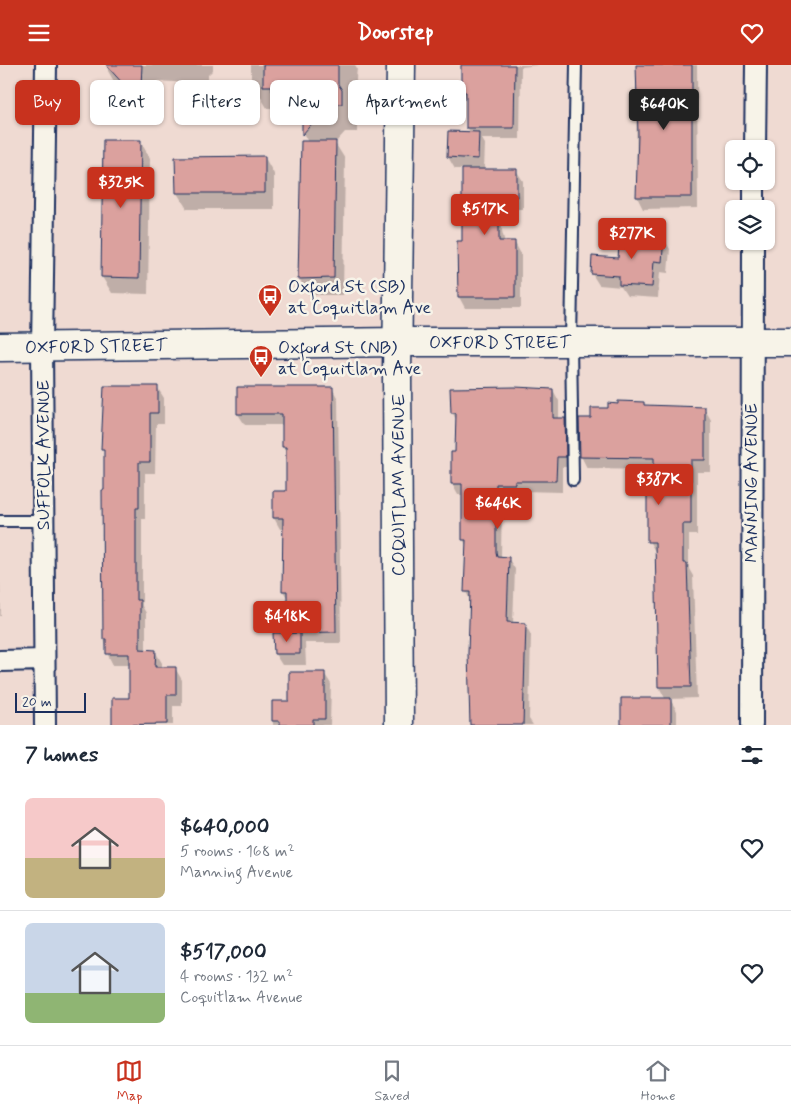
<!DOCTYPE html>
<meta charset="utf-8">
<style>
body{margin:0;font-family:Mynerve,sans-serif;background:#f2f2f3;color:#1f2937;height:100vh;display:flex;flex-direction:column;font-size:19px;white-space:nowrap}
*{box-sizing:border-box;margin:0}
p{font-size:16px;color:#747a83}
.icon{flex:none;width:28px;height:28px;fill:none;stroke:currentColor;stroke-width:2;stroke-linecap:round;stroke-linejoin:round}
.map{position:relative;height:660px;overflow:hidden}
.details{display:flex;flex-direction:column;background:#fff;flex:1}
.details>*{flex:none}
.top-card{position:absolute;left:15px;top:15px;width:500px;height:45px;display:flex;gap:10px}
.tools{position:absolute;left:725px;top:75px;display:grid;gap:10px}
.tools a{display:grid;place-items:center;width:50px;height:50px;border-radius:8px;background:#fff;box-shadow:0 1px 4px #0004;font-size:25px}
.scale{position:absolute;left:15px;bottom:12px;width:71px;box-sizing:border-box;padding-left:5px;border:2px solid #1b2f5e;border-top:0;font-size:14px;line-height:18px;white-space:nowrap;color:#1b2f5e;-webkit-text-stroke:4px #f7f3e8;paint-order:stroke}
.price{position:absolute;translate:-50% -42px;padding:0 11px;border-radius:5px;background:#c8321e;color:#fff;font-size:16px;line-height:32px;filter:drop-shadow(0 1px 2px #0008)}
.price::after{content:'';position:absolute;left:50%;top:30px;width:15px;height:11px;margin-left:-8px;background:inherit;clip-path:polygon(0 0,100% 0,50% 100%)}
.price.selected{background:#222;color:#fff}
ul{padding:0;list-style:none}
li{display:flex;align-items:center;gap:15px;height:125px;padding:0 25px}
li+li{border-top:1px solid #e0e1e3}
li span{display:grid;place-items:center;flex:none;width:140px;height:100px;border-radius:8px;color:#555}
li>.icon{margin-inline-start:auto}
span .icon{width:60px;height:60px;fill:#fffc;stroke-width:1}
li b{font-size:21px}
h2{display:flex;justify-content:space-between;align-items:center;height:60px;padding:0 25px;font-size:21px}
.chip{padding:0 18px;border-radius:8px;background:#fff;box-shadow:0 1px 4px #0004;font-size:18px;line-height:45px}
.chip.selected{background:#c8321e;color:#fff}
header{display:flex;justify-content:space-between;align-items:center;height:65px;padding:0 25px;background:#c8321e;color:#fff;font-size:22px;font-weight:700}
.tab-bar{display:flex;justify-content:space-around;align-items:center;height:70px;border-top:1px solid #e0e1e3;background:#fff;font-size:14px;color:#747a83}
.tab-bar a{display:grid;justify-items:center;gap:2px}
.tab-bar .selected{color:#c8321e}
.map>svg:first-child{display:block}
.shadow{fill:#0003}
.building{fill:#dba19e;stroke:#1b2f5e}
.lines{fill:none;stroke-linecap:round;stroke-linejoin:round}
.lane-casing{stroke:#1b2f5e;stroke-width:14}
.street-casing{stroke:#1b2f5e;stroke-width:24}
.secondary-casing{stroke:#1b2f5e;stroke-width:31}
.lane{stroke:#f7f3e8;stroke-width:10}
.street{stroke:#f7f3e8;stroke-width:20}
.secondary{stroke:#f7f3e8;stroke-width:28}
.labels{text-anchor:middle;stroke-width:5;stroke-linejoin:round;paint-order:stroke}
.poi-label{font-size:18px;fill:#1b2f5e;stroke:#f7f3e8;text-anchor:start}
.street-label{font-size:18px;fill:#1b2f5e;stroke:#f7f3e8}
</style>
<header><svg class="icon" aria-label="menu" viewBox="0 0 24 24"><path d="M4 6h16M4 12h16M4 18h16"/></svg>Doorstep<svg class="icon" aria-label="heart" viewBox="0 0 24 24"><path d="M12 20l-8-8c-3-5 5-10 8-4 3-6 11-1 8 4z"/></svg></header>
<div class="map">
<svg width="791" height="660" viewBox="0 0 791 660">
<rect width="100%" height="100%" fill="#efdad2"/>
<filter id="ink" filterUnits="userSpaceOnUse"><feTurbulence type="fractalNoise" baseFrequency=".02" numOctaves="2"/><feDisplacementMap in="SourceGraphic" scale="10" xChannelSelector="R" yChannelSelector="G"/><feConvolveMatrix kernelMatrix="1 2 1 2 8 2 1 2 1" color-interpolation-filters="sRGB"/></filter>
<g filter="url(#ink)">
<!-- shadow -->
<path class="shadow" d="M 108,0 L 213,0 L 213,5 L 208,10 L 208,19 L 157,16 L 157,49 L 142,49 L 129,34 L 124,34 L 108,6 Z
M 251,0 L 355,0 L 357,3 L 353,47 L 357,54 L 357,67 L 345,67 L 335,78 L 345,94 L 343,230 L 309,230 L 299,213 L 308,77 L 304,70 L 304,59 L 298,53 L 290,53 L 287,49 L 281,49 L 277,43 L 267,43 L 251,15 Z
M 462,0 L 539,0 L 521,2 L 520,74 L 482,74 L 485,79 L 484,105 L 516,105 L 523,116 L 523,144 L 502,144 L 502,166 L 505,178 L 515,178 L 521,189 L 521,243 L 465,243 L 459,232 L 463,178 L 463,104 L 455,104 L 448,92 L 449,67 L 470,68 L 468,63 L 468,36 L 462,27 Z
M 636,0 L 697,0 L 698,143 L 643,144 L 637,132 Z
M 140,76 L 150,93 L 148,229 L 112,228 L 102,212 Z
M 265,93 L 274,109 L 274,144 L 187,144 L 177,128 Z
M 663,173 L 670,184 L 668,208 L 660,207 L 658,233 L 627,231 L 621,222 L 599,220 L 592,209 Z
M 105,322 L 157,322 L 164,333 L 164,359 L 156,359 L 155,408 L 145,408 L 145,454 L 142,454 L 142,541 L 146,548 L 146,586 L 155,586 L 162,598 L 162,603 L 175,603 L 182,615 L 182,641 L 173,641 L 173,660 L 113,660 L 113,634 L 130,634 L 130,600 L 113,600 L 107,588 L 104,573 L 105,389 L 103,384 Z
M 238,323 L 332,323 L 338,334 L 341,578 L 305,578 L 306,600 L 282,600 L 275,589 L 289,569 L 288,534 L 283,526 L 284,464 L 280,464 L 274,453 L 274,427 L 288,427 L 287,389 L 283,382 L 283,360 L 245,360 L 238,349 Z
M 553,325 L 559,336 L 559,354 L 565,354 L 571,365 L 571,402 L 562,402 L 562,427 L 520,426 L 520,430 L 502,430 L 501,493 L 508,493 L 515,504 L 513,559 L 525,559 L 531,570 L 529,654 L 533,660 L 471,660 L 471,537 L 466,527 L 467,482 L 463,474 L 464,430 L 458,430 L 452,419 L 456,388 L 457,356 L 452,347 Z
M 644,338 L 645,341 L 704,343 L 711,355 L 711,407 L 697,407 L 697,470 L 689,470 L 689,504 L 693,511 L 697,633 L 670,634 L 677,646 L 677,660 L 623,660 L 666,635 L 659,622 L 656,488 L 649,476 L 656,431 L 656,404 L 587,403 L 581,391 L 592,354 L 610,344 Z
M 0,516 L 1,551 L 0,551 Z
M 324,608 L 331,619 L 330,660 L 273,660 L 273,637 L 291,637 Z"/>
<!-- building -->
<path class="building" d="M 106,0 L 142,0 L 141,21 L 125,21 Z
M 263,0 L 338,0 L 338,19 L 342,25 L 342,39 L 329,39 L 302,70 L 302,36 L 292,36 L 292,31 L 284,31 L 284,26 L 272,26 L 272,21 L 263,21 Z
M 461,0 L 515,0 L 514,63 L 466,63 L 466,27 L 461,27 Z
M 636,0 L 692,0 L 692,132 L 636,132 L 638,69 Z
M 448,66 L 479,67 L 478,94 L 447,92 Z
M 103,75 L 141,75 L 139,213 L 101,212 Z
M 301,76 L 336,76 L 334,213 L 298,214 Z
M 265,91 L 265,128 L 176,128 L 175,92 Z
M 462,104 L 517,104 L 517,132 L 496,133 L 496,158 L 499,159 L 499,176 L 515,176 L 515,232 L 458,232 L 457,176 L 462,176 Z
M 620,168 L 664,171 L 662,197 L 654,196 L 652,222 L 619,220 L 619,211 L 591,209 L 592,191 L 618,193 Z
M 104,321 L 158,321 L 158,348 L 150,348 L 150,397 L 139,397 L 139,443 L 136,443 L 136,535 L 140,535 L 140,584 L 156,585 L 155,602 L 176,602 L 176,630 L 167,630 L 167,659 L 112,660 L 112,633 L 129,633 L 129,589 L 106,589 L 106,574 L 103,574 L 102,425 L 104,425 L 104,384 L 101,384 Z
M 237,322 L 333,322 L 336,567 L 287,568 L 287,526 L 282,526 L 283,453 L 273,453 L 273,426 L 286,426 L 286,382 L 282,382 L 282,349 L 237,349 Z
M 515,322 L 553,324 L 553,353 L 565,353 L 566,392 L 557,392 L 556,416 L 515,416 L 515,419 L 496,419 L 496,487 L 497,491 L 509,492 L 507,557 L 526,558 L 523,660 L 470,660 L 468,588 L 470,527 L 464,527 L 466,475 L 462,475 L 462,419 L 451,419 L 451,387 L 455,387 L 456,348 L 451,348 L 450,323 Z
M 618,336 L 644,337 L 644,340 L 705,342 L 705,395 L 691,395 L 691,459 L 683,459 L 683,498 L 687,498 L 691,622 L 658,622 L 655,477 L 647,477 L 647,429 L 654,429 L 654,393 L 580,392 L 579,353 L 591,353 L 591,343 L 608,343 L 608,338 L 618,339 Z
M 273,568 L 300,568 L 300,589 L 274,589 Z
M 289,607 L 325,607 L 325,654 L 313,654 L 313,660 L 280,660 L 280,656 L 272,656 L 272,636 L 289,636 Z
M 621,633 L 671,633 L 671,660 L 621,660 Z"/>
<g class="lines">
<!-- lane casing -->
<g class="lane-casing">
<path id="lane" d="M 573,415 L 571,276 L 576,0
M 0,456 L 43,456"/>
</g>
<!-- street casing -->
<g class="street-casing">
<path id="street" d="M 755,84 L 756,0
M 754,144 L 754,116
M 0,596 L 44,595
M 45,660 L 42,282 L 46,0
M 752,660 L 753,176"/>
</g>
<!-- secondary casing -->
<g class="secondary-casing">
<path id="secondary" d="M 0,282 L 398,277 L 791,277
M 399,660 L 397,308 L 401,0"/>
</g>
<!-- lane -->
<use href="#lane" class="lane"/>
<!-- street -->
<use href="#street" class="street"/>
<!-- secondary -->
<use href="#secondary" class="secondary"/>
</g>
</g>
<!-- icons -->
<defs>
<g id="bus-pin" transform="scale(1.25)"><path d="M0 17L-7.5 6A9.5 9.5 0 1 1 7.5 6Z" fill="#c8321e" stroke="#f7f3e8"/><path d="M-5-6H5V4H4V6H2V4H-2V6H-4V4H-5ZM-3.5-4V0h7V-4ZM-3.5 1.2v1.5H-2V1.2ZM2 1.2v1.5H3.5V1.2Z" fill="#fff"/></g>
</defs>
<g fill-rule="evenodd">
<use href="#bus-pin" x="270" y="231"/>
<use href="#bus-pin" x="261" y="292"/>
</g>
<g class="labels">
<!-- poi labels -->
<g class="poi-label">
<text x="288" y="227">Oxford St (SB)<tspan x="288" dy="21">at Coquitlam Ave</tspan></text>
<text x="278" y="288">Oxford St (NB)<tspan x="278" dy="21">at Coquitlam Ave</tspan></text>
</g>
<!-- street labels -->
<g class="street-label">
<text x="500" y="283">OXFORD STREET</text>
<text transform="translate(96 281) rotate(-1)" y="6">OXFORD STREET</text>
<text transform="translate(43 390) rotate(-90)" y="6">SUFFOLK AVENUE</text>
<text transform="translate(751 418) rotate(-90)" y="6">MANNING AVENUE</text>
<text transform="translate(398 420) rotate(-90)" y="6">COQUITLAM AVENUE</text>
</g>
</g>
</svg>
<div class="tools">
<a><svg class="icon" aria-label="locate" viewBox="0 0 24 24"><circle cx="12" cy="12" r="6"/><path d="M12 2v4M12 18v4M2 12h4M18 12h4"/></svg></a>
<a><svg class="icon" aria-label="layers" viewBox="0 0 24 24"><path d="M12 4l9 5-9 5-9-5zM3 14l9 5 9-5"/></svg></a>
</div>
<div class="scale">20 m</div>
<b class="price selected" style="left:664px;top:66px">$640K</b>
<b class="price" style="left:121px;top:144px">$325K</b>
<b class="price" style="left:485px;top:171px">$517K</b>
<b class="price" style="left:632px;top:195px">$277K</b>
<b class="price" style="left:659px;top:441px">$387K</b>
<b class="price" style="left:498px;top:465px">$646K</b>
<b class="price" style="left:287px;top:578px">$418K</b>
<div class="top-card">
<a class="chip selected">Buy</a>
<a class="chip">Rent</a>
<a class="chip">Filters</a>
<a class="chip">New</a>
<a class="chip">Apartment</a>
</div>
</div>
<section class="details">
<h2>7 homes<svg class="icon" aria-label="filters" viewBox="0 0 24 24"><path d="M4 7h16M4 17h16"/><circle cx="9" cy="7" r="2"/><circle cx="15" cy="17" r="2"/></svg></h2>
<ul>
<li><span style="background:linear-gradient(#f6c9c9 60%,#c2b280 0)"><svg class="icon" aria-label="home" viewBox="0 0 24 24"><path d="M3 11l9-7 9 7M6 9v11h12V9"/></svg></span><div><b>$640,000</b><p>5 rooms · 168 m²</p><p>Manning Avenue</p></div><svg class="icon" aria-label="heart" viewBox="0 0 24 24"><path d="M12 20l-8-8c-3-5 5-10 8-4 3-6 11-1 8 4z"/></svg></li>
<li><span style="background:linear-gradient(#c9d6e8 70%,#8fb573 0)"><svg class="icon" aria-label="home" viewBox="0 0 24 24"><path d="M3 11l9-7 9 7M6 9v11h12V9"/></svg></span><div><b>$517,000</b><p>4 rooms · 132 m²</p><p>Coquitlam Avenue</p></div><svg class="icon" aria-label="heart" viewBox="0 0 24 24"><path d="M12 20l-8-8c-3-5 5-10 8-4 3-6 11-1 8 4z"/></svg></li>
</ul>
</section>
<nav class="tab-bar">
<a class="selected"><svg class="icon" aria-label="map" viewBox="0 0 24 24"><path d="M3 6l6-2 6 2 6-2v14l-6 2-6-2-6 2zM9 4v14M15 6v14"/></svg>Map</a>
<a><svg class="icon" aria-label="saved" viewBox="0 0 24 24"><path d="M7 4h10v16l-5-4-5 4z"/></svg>Saved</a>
<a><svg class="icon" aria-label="home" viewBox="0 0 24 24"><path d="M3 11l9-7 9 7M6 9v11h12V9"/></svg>Home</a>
</nav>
